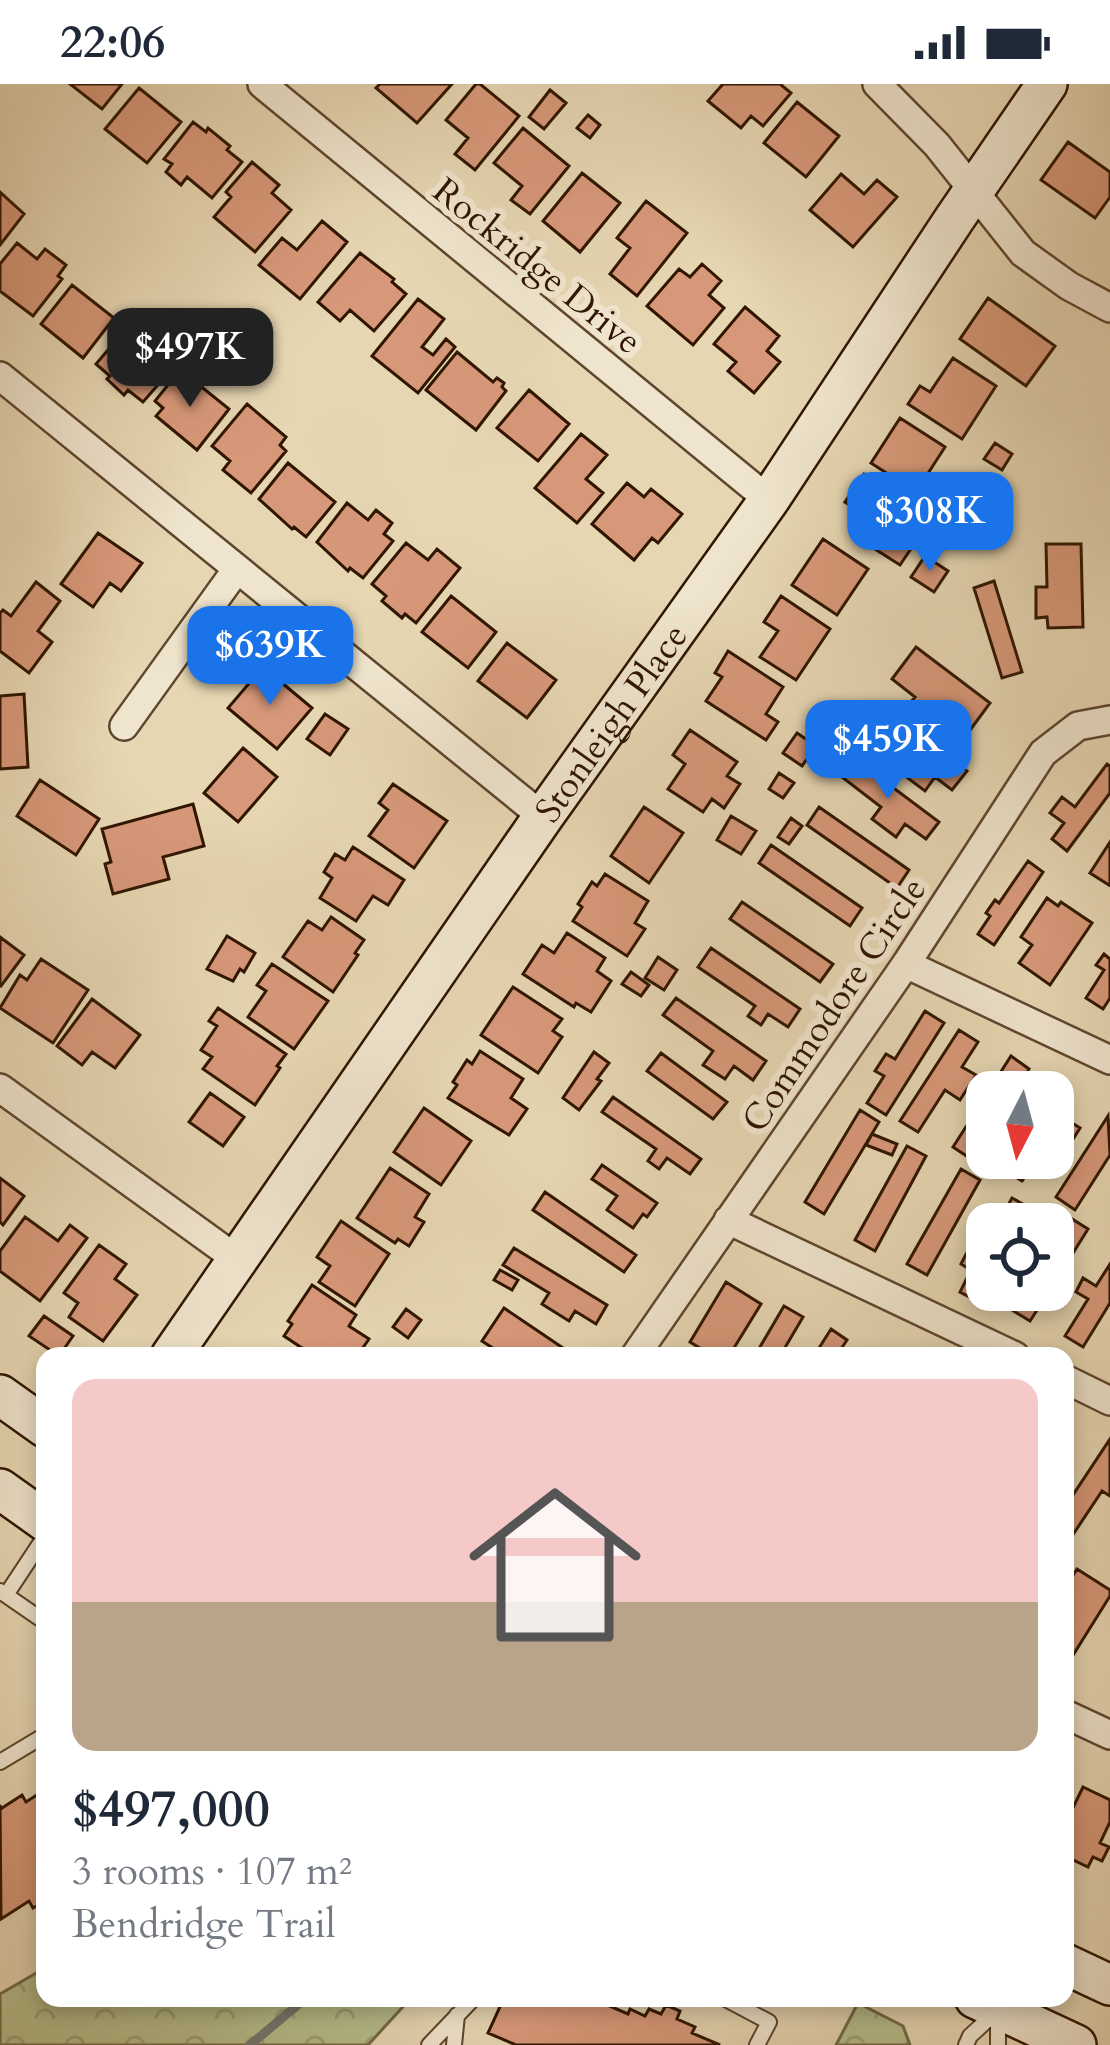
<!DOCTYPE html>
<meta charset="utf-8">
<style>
body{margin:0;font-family:Cardo,serif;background:#f6f6f7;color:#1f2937;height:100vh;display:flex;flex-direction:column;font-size:45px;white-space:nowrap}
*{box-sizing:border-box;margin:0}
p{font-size:39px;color:#747a83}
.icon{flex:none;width:66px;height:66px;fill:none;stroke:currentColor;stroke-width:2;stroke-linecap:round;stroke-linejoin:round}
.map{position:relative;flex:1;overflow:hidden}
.sheet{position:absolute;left:36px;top:1263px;width:1038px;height:660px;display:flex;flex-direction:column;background:#fff;border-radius:24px;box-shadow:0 6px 18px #0003}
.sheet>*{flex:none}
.needle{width:78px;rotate:186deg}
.buttons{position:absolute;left:966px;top:987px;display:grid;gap:24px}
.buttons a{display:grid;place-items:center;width:108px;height:108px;border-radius:24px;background:#fff;box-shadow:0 6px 18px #0003;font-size:60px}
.price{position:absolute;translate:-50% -102px;padding:0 27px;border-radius:24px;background:#1a73e8;color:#fff;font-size:39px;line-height:78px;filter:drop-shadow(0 3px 6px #0008)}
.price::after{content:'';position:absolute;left:50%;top:72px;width:36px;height:27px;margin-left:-18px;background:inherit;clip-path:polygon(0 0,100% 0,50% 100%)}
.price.selected{background:#222;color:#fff}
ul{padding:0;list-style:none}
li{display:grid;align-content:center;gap:24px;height:636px;padding:0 36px}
li span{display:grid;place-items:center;height:372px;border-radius:24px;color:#555}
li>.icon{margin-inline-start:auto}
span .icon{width:216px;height:216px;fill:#fffc;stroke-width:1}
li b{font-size:51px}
.status{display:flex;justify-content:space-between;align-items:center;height:84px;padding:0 60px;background:#fff;direction:ltr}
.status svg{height:33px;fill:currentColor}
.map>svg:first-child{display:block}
.forest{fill:url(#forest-crowns);stroke:#736946;stroke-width:3}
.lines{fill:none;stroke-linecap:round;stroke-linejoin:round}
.stream{stroke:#71766f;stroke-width:9}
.building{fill:#d79879;stroke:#301501;stroke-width:3}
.lane-casing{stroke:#5e452d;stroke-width:18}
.street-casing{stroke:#5e452d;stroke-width:32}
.secondary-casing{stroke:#301501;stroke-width:44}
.lane{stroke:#efe4cd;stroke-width:14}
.street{stroke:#efe4cd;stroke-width:27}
.secondary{stroke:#efe4cd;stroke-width:39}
.labels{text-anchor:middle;stroke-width:12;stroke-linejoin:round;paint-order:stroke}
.street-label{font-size:36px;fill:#301501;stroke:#efe4cd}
</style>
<div class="status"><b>22:06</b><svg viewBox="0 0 49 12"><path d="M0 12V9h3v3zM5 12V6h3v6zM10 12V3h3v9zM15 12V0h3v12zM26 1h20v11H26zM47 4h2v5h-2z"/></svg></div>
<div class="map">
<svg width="1110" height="1961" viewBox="0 0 1110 1961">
<defs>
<pattern id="forest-crowns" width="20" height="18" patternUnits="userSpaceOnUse" patternTransform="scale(3)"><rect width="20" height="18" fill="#b6bd8b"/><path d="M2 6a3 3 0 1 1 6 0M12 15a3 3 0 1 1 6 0" fill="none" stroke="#9da276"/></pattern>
</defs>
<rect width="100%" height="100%" fill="#e6d6b2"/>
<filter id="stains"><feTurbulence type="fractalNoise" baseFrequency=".00167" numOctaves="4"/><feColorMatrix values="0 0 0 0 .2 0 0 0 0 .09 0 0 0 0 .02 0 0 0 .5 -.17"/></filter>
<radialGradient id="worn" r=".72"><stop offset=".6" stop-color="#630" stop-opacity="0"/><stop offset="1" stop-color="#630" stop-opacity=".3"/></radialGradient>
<!-- forest -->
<path class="forest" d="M 45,1884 L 45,1914 L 411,1914 L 368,1961 L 0,1961 L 0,1910 Z
M 858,1919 L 903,1942 L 910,1961 L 836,1961 Z"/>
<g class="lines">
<!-- stream -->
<path class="stream" d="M 250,1961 L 306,1914"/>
</g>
<!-- building -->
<path class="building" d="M 70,0 L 122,0 L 102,25 Z
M 380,0 L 452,0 L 417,39 L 376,4 Z
M 476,0 L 480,0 L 519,32 L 475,86 L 455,70 L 468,54 L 446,36 Z
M 723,0 L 780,0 L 791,9 L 763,42 L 751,32 L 741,44 L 708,17 Z
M 139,4 L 181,38 L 147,79 L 105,45 Z
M 550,6 L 566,19 L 544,45 L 529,33 Z
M 797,18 L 839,52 L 806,93 L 764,59 Z
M 588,31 L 600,41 L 590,54 L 577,44 Z
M 193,38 L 206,48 L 208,44 L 230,62 L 227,66 L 242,78 L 212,114 L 187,93 L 181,101 L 166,88 L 172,80 L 164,75 Z
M 523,44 L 569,82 L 530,130 L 511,116 L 522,102 L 494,79 Z
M 1068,58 L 1110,88 L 1110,113 L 1095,134 L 1041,96 Z
M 252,78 L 279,101 L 272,109 L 291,126 L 255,168 L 214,133 L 231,113 L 226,108 Z
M 582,89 L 620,119 L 580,168 L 543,137 Z
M 841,90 L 864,110 L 877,96 L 897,113 L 853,163 L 810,126 Z
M 0,108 L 24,130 L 0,161 Z
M 646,117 L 687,149 L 637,212 L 610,190 L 630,164 L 617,154 Z
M 322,137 L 347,158 L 300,215 L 259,181 L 282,154 L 297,166 Z
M 17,159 L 37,175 L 45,165 L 66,181 L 58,192 L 62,195 L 33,232 L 0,207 L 0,180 Z
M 360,169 L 394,195 L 392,198 L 406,210 L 374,247 L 350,226 L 340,237 L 318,218 Z
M 702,180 L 721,197 L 709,211 L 724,224 L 693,261 L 647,222 L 679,185 L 690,193 Z
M 72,201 L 114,234 L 83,274 L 41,240 Z
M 988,214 L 1055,262 L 1026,302 L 960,255 Z
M 418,215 L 444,235 L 422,263 L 433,271 L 446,255 L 455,263 L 418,309 L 372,272 Z
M 745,223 L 779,252 L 767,267 L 780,278 L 754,309 L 728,287 L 736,278 L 714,260 Z
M 130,240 L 139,248 L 145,242 L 170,263 L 165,269 L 177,279 L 143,318 L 128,306 L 124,311 L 107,295 L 110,292 L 96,280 Z
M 457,268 L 493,298 L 497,294 L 504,299 L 502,303 L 506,307 L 476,346 L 426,306 Z
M 953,274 L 996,302 L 962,355 L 908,320 L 920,302 L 930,308 Z
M 176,291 L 183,297 L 188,292 L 229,325 L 197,366 L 156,332 L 163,324 L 155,317 Z
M 529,306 L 569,340 L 538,377 L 497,344 Z
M 247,320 L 286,353 L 280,361 L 286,367 L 251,409 L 223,386 L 230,377 L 212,362 Z
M 900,334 L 945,363 L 916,408 L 871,379 Z
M 581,350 L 607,371 L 586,395 L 603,409 L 577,439 L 535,404 Z
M 995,359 L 1012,370 L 1002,386 L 984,375 Z
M 288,379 L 335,418 L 306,453 L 294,443 L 292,445 L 259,415 Z
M 864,390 L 931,435 L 900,481 L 864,458 L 876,439 L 845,418 Z
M 627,399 L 644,413 L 651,405 L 682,430 L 658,459 L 652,454 L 634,476 L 592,440 Z
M 347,419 L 368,436 L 376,426 L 392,439 L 384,450 L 393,457 L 363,494 L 350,484 L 348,487 L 317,458 Z
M 98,449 L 142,479 L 121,507 L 110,499 L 93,523 L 61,500 Z
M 823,455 L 868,485 L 837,531 L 792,501 Z
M 406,459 L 428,476 L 437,465 L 460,484 L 416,539 L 405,530 L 402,534 L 382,517 L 386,512 L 372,500 Z
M 1046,460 L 1081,460 L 1083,543 L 1048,544 L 1047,533 L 1036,534 L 1036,503 L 1047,503 Z
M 925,472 L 948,487 L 934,508 L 911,493 Z
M 994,497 L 1022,588 L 1002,594 L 974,504 Z
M 36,498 L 60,517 L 38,547 L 52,558 L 29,589 L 0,567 L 0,529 L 3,526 L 11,532 Z
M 451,512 L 496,548 L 468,584 L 422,548 Z
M 781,512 L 830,545 L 796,596 L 760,573 L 778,547 L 764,538 Z
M 507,559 L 556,596 L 527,634 L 478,597 Z
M 232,561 L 255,580 L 245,593 L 222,574 Z
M 916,563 L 990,619 L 965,653 L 933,628 L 927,637 L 908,622 L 915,613 L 892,595 Z
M 728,567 L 783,603 L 766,630 L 778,638 L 766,656 L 706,617 L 722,593 L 715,589 Z
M 263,583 L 312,624 L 277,665 L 228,624 Z
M 24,610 L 28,683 L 0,685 L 0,612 Z
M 879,621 L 967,687 L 952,706 L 935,693 L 925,707 L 901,689 L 912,674 L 865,639 Z
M 325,630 L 348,645 L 330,671 L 307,655 Z
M 690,646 L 737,678 L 727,692 L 740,700 L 724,724 L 712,715 L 703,728 L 668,705 L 685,680 L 673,671 Z
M 797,649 L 816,662 L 802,682 L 783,669 Z
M 870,650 L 883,660 L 874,672 L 861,661 Z
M 243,664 L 277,693 L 238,738 L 204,709 Z
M 851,672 L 939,738 L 926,755 L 905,740 L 896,753 L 872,735 L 881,723 L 838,690 Z
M 1107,680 L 1110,682 L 1110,709 L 1067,767 L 1052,755 L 1064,739 L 1050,729 L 1062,713 L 1075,723 Z
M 779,689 L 794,699 L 783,714 L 769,705 Z
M 40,696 L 99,735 L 76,771 L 17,732 Z
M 393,700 L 447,737 L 414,784 L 369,752 L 388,726 L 379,719 Z
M 193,720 L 204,762 L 163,773 L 169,795 L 113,810 L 105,780 L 111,778 L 102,745 Z
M 644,723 L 683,749 L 649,799 L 611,772 Z
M 819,723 L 909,786 L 897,804 L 807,741 Z
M 731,732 L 756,747 L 741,770 L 717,756 Z
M 791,734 L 802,742 L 789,760 L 778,753 Z
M 1110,758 L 1110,799 L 1109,801 L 1090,789 Z
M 771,761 L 862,824 L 850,842 L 759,779 Z
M 353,763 L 404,796 L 388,821 L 373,812 L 356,837 L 320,814 L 332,794 L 324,788 L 335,770 L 345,776 Z
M 1028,777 L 1043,788 L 994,861 L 978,850 L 990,832 L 986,829 L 995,816 L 999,819 Z
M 605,790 L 648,817 L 635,839 L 645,845 L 627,872 L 573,837 L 582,823 L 578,820 L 592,798 L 597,802 Z
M 1047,814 L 1058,822 L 1061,818 L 1092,839 L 1050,901 L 1019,879 L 1032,861 L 1021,853 Z
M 742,818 L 833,880 L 820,898 L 730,835 Z
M 331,833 L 364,856 L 355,869 L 358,871 L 333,908 L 283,873 L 308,837 L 322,846 Z
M 567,849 L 605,874 L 597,887 L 611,897 L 591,928 L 576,919 L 574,923 L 523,890 L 542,861 L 554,869 Z
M 227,852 L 255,869 L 244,888 L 240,885 L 233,897 L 207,885 Z
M 0,853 L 24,871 L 1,902 L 0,901 Z
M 711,864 L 800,925 L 788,943 L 768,930 L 761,941 L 748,932 L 755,922 L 698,883 Z
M 1104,870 L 1110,875 L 1110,914 L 1103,925 L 1086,914 L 1104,886 L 1096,881 Z
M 658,873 L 677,886 L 664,906 L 645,894 Z
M 41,875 L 88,906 L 53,959 L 0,924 L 20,891 L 27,896 Z
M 272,880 L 328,917 L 294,965 L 248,933 L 266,907 L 257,901 Z
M 631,888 L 649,901 L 641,912 L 622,900 Z
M 513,903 L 562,935 L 553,947 L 562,953 L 538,989 L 481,951 Z
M 676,914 L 766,977 L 753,996 L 734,982 L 725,995 L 703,981 L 713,967 L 663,931 Z
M 92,915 L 140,951 L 115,984 L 92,968 L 82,981 L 57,962 Z
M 218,924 L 286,970 L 277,982 L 280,984 L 255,1021 L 203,985 L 212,973 L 201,966 L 217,942 L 209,937 Z
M 925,927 L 944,939 L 886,1031 L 867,1019 L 884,992 L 875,987 L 886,970 L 895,975 Z
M 959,946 L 978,958 L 962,983 L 976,991 L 960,1016 L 945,1006 L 918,1048 L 900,1037 Z
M 480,967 L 523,995 L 511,1014 L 527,1025 L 509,1051 L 448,1014 L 457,1001 L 453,998 L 467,976 L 472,980 Z
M 594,968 L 609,979 L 597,995 L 601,997 L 579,1026 L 563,1014 Z
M 661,969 L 727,1018 L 713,1035 L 647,987 Z
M 1011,972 L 1029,985 L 1014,1008 L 988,1008 Z
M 210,1009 L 244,1033 L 223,1062 L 189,1038 Z
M 987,1010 L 987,1050 L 971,1075 L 953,1063 Z
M 613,1013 L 701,1075 L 690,1090 L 667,1074 L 659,1085 L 648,1077 L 656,1065 L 602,1028 Z
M 424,1024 L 471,1057 L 441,1101 L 394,1068 Z
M 860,1026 L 879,1038 L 824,1130 L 805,1118 Z
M 1053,1027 L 1080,1044 L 1050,1092 L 1022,1074 L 1053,1074 Z
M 1108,1032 L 1110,1071 L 1075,1126 L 1056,1113 Z
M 872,1050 L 897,1060 L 892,1071 L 866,1061 Z
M 907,1062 L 926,1072 L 875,1167 L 855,1156 Z
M 1016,1076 L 1030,1085 L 1022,1097 L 1008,1088 Z
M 602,1081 L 657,1119 L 647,1133 L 643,1130 L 633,1144 L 607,1126 L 617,1112 L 592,1095 Z
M 390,1084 L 429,1110 L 415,1133 L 424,1138 L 409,1162 L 398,1155 L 395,1159 L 357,1134 Z
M 961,1085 L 980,1096 L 927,1191 L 907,1180 Z
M 0,1094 L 24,1112 L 3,1141 L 0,1138 Z
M 545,1108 L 636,1171 L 624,1188 L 533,1126 Z
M 1012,1114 L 1030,1124 L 1022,1140 L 998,1140 Z
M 25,1133 L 58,1157 L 70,1141 L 87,1154 L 40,1217 L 0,1187 L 0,1167 Z
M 1069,1133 L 1088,1145 L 1053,1201 L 1053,1159 Z
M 341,1137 L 389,1170 L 355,1222 L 319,1198 L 330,1182 L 317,1173 Z
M 973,1157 L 987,1162 L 988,1206 L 981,1219 L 960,1208 L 971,1186 L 961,1180 Z
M 99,1161 L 126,1180 L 115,1195 L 137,1211 L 103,1257 L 69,1233 L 78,1219 L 64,1209 Z
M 514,1164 L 607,1221 L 596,1240 L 575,1227 L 569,1237 L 542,1220 L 549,1209 L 503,1181 Z
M 1110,1180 L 1110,1219 L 1083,1263 L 1065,1252 L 1088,1215 L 1076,1208 L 1083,1194 L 1096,1202 Z
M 500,1186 L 518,1196 L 512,1206 L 494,1196 Z
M 726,1198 L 761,1220 L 729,1272 L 713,1272 L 690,1258 Z
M 312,1201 L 356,1231 L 349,1242 L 369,1255 L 357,1272 L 314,1272 L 284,1252 L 292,1240 L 288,1237 Z
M 1024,1206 L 1050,1206 L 1030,1237 L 1012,1226 Z
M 784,1222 L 803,1233 L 780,1272 L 751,1272 L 754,1267 L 757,1268 Z
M 504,1224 L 563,1264 L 558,1272 L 505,1272 L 482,1257 Z
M 406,1225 L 421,1236 L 408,1254 L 393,1243 Z
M 44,1232 L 73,1252 L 59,1272 L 29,1252 Z
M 831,1245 L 847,1256 L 839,1268 L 846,1272 L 814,1272 Z
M 1110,1355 L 1110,1412 L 1102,1407 L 1070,1455 L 1065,1452 L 1065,1423 Z
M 1077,1485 L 1110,1506 L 1110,1512 L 1070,1576 L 1065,1573 L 1065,1504 Z
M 1083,1703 L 1110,1716 L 1110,1738 L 1100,1759 L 1109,1763 L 1102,1777 L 1093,1773 L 1088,1783 L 1065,1772 L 1065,1740 Z
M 40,1709 L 45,1715 L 45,1820 L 44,1818 L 33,1824 L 29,1817 L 1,1835 L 0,1722 L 2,1724 L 22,1711 L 26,1718 Z
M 504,1914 L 609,1914 L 607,1921 L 628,1930 L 630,1925 L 645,1932 L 649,1925 L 661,1930 L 666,1921 L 680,1927 L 677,1935 L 695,1943 L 692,1949 L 720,1961 L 516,1961 L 488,1949 Z"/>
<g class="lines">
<!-- lane casing -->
<g class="lane-casing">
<path id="lane" d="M 0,1507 L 45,1538
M 6,1511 L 45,1452
M 0,1678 L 45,1651
M 724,1914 L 769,1938 L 757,1961
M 429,1961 L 474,1914
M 454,1961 L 457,1931
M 966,1961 L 970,1952 L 995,1929
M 998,1961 L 998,1930"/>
</g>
<!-- street casing -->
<g class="street-casing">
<path id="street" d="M 262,0 L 769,416
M 877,0 L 937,61 L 1023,169 L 1069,202 L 1110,224
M 0,292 L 543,733
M 124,642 L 237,485
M 906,880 L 1110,976
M 0,1004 L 238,1176
M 728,1136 L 1015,1272
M 635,1272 L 906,880 L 1043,669 L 1078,642 L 1110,636
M 1065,1295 L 1110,1317
M 1065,1630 L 1110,1651"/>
</g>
<!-- secondary casing -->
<g class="secondary-casing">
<g id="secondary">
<path id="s1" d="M 171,1272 L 543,733 L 769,416 L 955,134 L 1047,0"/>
<path d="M 0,1311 L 45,1343"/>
<path d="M 0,1405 L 45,1437"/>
<path d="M 1065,1880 L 1110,1901"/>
<path d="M 975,1914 L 1076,1961"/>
</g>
</g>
<!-- lane -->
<use href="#lane" class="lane"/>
<!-- street -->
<use href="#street" class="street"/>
<!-- secondary -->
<use href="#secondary" class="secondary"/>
</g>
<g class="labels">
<!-- street labels -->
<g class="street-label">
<text transform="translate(538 181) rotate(39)" y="13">Rockridge Drive</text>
<text dy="13" stroke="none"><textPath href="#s1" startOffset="771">Stonleigh Place</textPath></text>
<text transform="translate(833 920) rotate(-56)" y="13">Commodore Circle</text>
</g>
</g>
<rect width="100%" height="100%" filter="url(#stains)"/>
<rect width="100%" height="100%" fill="url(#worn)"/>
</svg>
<div class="buttons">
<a><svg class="needle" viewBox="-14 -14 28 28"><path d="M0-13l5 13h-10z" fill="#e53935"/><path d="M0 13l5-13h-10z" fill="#747a83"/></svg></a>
<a><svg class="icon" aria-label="locate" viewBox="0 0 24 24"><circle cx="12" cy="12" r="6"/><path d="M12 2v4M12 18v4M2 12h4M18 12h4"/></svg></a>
</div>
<b class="price selected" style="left:190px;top:326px">$497K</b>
<b class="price" style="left:930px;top:490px">$308K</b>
<b class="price" style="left:270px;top:624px">$639K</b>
<b class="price" style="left:888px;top:718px">$459K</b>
<section class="sheet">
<ul>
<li><span style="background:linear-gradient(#f6c9c9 60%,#b9a48a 0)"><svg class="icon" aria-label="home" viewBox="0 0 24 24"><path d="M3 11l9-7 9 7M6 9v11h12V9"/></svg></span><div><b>$497,000</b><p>3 rooms · 107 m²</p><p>Bendridge Trail</p></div></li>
</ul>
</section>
</div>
